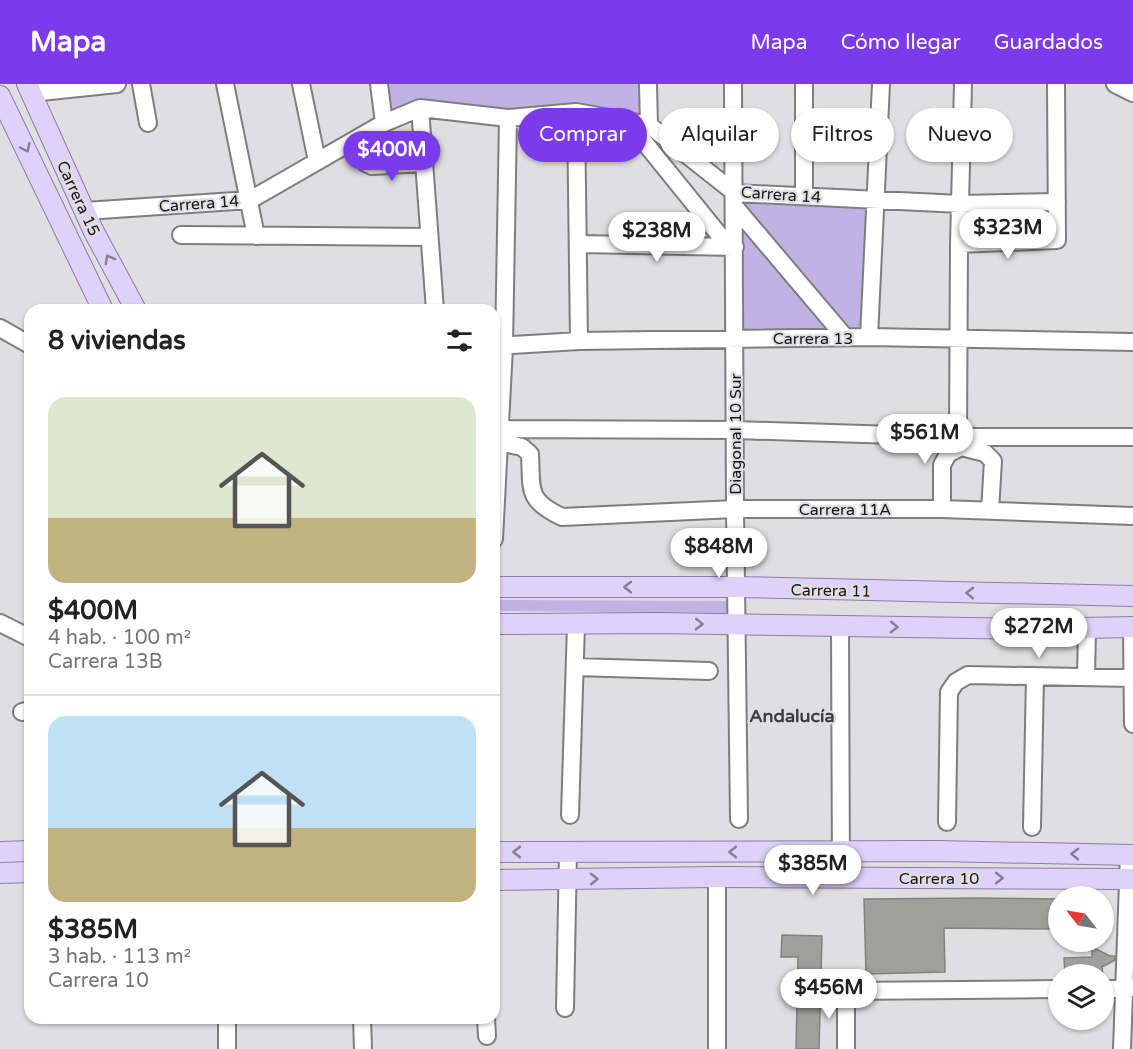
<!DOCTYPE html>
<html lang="es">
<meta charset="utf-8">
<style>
body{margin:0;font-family:"Varela Round",sans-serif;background:#f6f6f6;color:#222;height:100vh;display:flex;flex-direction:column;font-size:22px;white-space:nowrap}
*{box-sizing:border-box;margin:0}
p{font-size:20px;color:#767676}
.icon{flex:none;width:33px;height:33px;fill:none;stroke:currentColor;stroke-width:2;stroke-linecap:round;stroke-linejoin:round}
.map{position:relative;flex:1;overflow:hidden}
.panel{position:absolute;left:24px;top:220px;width:476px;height:720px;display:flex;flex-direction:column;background:#fff;border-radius:18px;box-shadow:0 2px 4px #0004}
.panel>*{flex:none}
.guide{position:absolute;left:518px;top:24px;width:525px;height:54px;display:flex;gap:12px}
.needle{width:39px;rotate:301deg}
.fabs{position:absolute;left:1048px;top:802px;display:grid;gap:12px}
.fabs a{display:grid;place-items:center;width:66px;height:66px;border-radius:50%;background:#fff;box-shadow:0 2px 4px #0004;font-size:30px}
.price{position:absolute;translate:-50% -51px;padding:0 14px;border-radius:21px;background:#fff;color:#222;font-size:20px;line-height:39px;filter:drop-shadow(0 2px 3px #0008)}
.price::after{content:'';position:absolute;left:50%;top:36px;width:18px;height:14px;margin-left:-9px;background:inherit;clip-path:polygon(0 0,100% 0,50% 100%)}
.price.current{background:#7c3aed;color:#fff}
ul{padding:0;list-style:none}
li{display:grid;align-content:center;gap:12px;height:318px;padding:0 24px}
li+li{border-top:2px solid #e0e0e0}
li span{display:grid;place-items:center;height:186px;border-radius:18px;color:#555}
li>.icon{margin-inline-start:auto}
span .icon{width:108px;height:108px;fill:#fffc;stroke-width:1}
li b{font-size:26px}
h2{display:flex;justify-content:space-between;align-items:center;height:72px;padding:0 24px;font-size:26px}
.chip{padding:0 21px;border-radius:27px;background:#fff;box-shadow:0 2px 4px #0004;font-size:21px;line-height:54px}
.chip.current{background:#7c3aed;color:#fff}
header{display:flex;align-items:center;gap:36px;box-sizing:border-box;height:84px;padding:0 30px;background:#7c3aed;color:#fff}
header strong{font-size:28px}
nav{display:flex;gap:33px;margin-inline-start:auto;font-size:21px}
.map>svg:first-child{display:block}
.green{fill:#c2b2e3}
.building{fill:#9fa09c;stroke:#82827e;stroke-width:1.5}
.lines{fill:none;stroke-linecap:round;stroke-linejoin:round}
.minor-casing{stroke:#7e7d80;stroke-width:20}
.major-casing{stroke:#8c7ca8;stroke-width:22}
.minor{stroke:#fff;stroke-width:16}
.major{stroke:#dfd1f9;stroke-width:20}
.oneway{stroke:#857d94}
.labels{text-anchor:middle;stroke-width:4.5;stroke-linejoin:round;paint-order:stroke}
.street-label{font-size:16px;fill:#181719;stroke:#dfdee1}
.neighbourhood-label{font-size:18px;font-weight:bold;fill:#3c3b3e;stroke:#dfdee1}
</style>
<header>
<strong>Mapa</strong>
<nav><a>Mapa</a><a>Cómo llegar</a><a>Guardados</a></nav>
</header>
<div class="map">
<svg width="1133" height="965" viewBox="0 0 1133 965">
<rect width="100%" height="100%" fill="#dfdee1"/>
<!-- green -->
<path class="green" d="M 379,0 L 648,0 L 649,41 L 420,24 L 384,39 Z
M 744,117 L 869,120 L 864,247 L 740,250 L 739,169 Z
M 494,516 L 728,517 L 728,529 L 494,527 Z"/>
<!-- building -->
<path class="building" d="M 980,814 L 1059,815 L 1059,845 L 944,844 L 945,888 L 866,890 L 864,815 Z
M 782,851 L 822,852 L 819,965 L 796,965 L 798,873 L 781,873 Z
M 1092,863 L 1110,872 L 1115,872 L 1115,876 L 1102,883 L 1103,891 L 1065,891 L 1064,874 L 1092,873 Z"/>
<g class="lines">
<!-- minor casing -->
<g class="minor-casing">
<path id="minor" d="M 141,0 L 148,39
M 225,0 L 256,152
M 301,0 L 317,77
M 379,0 L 384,39
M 648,0 L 649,41
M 733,0 L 735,425 L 739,735
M 963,0 L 959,160 L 958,353 L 961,363 L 985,369 L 993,377 L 990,427
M 1115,0 L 1133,9
M 31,9 L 117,0
M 420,24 L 435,226
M 576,28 L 579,257
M 628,38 L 729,163
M 360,53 L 366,79 L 372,82 L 423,79
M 804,112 L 804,0
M 735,123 L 845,253
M 85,127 L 250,116 L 384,39 L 420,24 L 508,34 L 576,28 L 649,41 L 735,109 L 960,120 L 1057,118
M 181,151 L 428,153
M 580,160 L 735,163
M 959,160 L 1057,156 L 1056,0
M 0,244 L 30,261
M 869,253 L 881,0
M 494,262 L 579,257 L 869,253 L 1133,258
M 494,345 L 736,346 L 958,353 L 1133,353
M 499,358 L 522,363 L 530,370 C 532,406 526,416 562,433 L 735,425 L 942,425 L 1133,432
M 942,425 L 942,381 L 948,370 L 961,363
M 494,455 L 504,263 L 508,34
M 0,539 L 30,554
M 840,542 L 841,793
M 1132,543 L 1133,640
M 575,583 L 709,587
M 1086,593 L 1087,544
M 22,628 L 30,626
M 570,731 L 576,541
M 947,738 L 949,608 L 956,598 L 968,591 L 1133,594
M 1032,743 L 1035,592
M 1104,905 L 1133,904
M 565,924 L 568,768
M 227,934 L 227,965
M 362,934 L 363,965
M 486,934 L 487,952
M 717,965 L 717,793
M 846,965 L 846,907 L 1059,905
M 1122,965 L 1129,771"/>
</g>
<!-- major casing -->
<g class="major-casing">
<path id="major" d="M 27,0 L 93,146 L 136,226
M 0,12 L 103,226
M 494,503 L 737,503 L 1133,512
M 494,540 L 658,539 L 1029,545 L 1133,543
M 0,768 L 30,767
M 494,768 L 937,767 L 1133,771
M 0,789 L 30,788
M 494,796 L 717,793 L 1133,795"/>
</g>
<!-- minor -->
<use href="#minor" class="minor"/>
<!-- major -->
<use href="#major" class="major"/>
</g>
<!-- one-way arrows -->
<defs><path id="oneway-chevron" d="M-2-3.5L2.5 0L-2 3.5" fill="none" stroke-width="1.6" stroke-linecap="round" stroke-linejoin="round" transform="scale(1.5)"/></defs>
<g class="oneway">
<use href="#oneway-chevron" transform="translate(26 64) rotate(65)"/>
<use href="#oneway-chevron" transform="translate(109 175) rotate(-118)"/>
<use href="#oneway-chevron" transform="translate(628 503) rotate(-180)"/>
<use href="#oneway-chevron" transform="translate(970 509) rotate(-179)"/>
<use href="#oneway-chevron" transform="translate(699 540) rotate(1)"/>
<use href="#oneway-chevron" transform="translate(894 543) rotate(1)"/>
<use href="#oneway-chevron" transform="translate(517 768) rotate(180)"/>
<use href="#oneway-chevron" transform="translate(733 768) rotate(180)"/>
<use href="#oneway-chevron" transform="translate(1075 770) rotate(-179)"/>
<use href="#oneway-chevron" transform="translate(999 794)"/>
<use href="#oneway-chevron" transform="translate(594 795) rotate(-1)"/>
</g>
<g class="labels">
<!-- street labels -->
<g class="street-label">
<text transform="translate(781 110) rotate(4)" y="6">Carrera 14</text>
<text transform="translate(79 114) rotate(65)" y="6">Carrera 15</text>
<text transform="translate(199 119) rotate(-4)" y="6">Carrera 14</text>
<text x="813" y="260">Carrera 13</text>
<text transform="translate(735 350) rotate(-90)" y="6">Diagonal 10 Sur</text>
<text x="845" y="431">Carrera 11A</text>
<text transform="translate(831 506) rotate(1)" y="6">Carrera 11</text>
<text x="939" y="800">Carrera 10</text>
</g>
<!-- neighbourhood labels -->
<g class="neighbourhood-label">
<text x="792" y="638">Andalucía</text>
</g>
</g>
</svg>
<div class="fabs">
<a><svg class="needle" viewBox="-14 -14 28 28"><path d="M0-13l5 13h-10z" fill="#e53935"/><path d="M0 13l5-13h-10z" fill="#767676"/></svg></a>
<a><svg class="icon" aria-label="layers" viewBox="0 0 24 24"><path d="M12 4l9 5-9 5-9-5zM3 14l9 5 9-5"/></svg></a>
</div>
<b class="price current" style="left:392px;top:98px">$400M</b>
<b class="price" style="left:1008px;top:176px">$323M</b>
<b class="price" style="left:657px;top:179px">$238M</b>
<b class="price" style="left:925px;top:381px">$561M</b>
<b class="price" style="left:719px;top:495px">$848M</b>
<b class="price" style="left:1039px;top:575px">$272M</b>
<b class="price" style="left:813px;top:812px">$385M</b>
<b class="price" style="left:829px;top:936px">$456M</b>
<div class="guide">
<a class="chip current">Comprar</a>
<a class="chip">Alquilar</a>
<a class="chip">Filtros</a>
<a class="chip">Nuevo</a>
</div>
<section class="panel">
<h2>8 viviendas<svg class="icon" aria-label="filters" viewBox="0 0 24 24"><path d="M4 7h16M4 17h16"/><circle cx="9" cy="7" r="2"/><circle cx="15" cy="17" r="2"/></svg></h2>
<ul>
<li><span style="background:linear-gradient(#dfe7d0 65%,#c2b280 0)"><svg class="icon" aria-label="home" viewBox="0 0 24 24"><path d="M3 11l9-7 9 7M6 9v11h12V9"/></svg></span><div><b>$400M</b><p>4 hab. · 100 m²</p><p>Carrera 13B</p></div></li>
<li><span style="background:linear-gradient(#bfe0f5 60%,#c2b280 0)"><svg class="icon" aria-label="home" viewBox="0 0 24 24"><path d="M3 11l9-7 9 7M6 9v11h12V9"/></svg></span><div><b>$385M</b><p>3 hab. · 113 m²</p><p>Carrera 10</p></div></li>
</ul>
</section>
</div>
